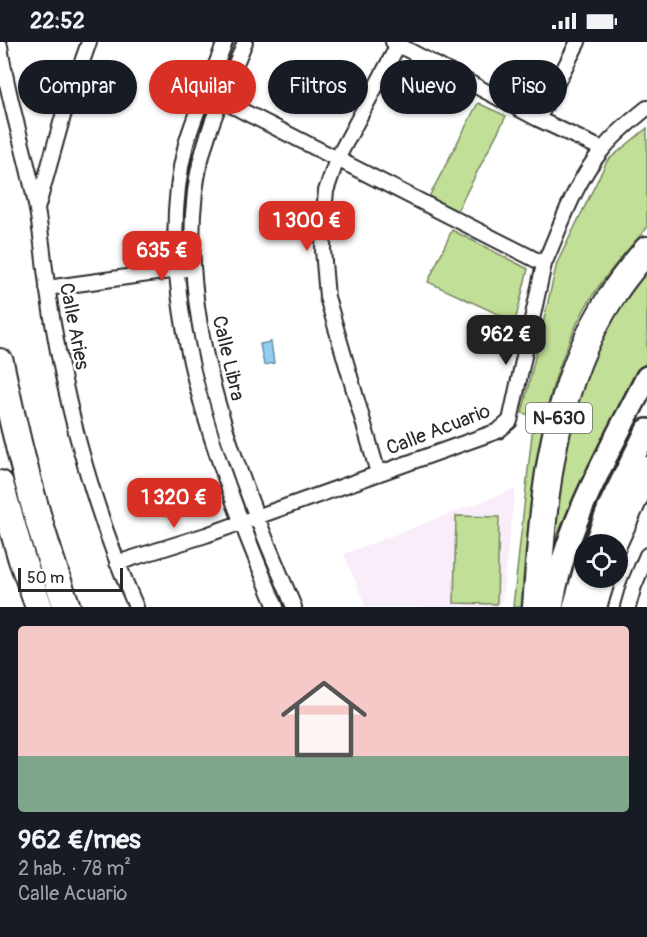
<!DOCTYPE html>
<html lang="es">
<meta charset="utf-8">
<style>
body{margin:0;font-family:Pangolin,sans-serif;background:#20242c;color:#f1f3f6;height:100vh;display:flex;flex-direction:column;font-size:22px;white-space:nowrap}
*{box-sizing:border-box;margin:0}
p{font-size:20px;color:#9ea1a6}
.icon{flex:none;width:33px;height:33px;fill:none;stroke:currentColor;stroke-width:2;stroke-linecap:round;stroke-linejoin:round}
.map{position:relative;height:565px;overflow:hidden}
.drawer{display:flex;flex-direction:column;background:#171b24;flex:1}
.drawer>*{flex:none}
.guide{position:absolute;left:18px;top:18px;width:612px;height:54px;display:flex;gap:12px}
.controls{position:absolute;left:574px;top:492px;display:grid;gap:12px}
.controls a{display:grid;place-items:center;width:54px;height:54px;border-radius:50%;background:#171b24;box-shadow:0 2px 4px #0004;font-size:30px}
.scale{position:absolute;left:18px;bottom:15px;width:105px;box-sizing:border-box;padding-left:6px;border:3px solid #2b2b2b;border-top:0;font-size:16px;line-height:21px;white-space:nowrap;color:#2b2b2b;-webkit-text-stroke:4px #fff;paint-order:stroke}
.price{position:absolute;translate:-50% -51px;padding:0 14px;border-radius:12px;background:#d93025;color:#fff;font-size:20px;line-height:39px;filter:drop-shadow(0 2px 3px #0008)}
.price::after{content:'';position:absolute;left:50%;top:36px;width:18px;height:14px;margin-left:-9px;background:inherit;clip-path:polygon(0 0,100% 0,50% 100%)}
.price.selected{background:#222;color:#fff}
ul{padding:0;list-style:none}
li{display:grid;align-content:center;gap:12px;height:318px;padding:0 18px}
li span{display:grid;place-items:center;height:186px;border-radius:6px;color:#555}
li>.icon{margin-inline-start:auto}
span .icon{width:108px;height:108px;fill:#fffc;stroke-width:1}
li b{font-size:26px}
.pill{padding:0 21px;border-radius:27px;background:#171b24;box-shadow:0 2px 4px #0004;font-size:21px;line-height:54px}
.pill.selected{background:#d93025;color:#fff}
.status{display:flex;justify-content:space-between;align-items:center;height:42px;padding:0 30px;background:#171b24;direction:ltr}
.status svg{height:16px;fill:currentColor}
.map>svg:first-child{display:block}
.built{fill:#f8edf9}
.green{fill:#c1df97;stroke:#768561;stroke-width:1.5}
.water{fill:#91cff1;stroke:#688da2;stroke-width:1.5}
.lines{fill:none;stroke-linecap:round;stroke-linejoin:round}
.street-casing{stroke:#2b2b2b;stroke-width:18}
.primary-casing{stroke:#2b2b2b;stroke-width:26}
.highway-casing{stroke:#2b2b2b;stroke-width:30}
.street{stroke:#fff;stroke-width:14}
.primary{stroke:#fff;stroke-width:21}
.highway{stroke:#fff;stroke-width:26}
.labels{text-anchor:middle;stroke-width:5;stroke-linejoin:round;paint-order:stroke}
.shield{fill:#fff;stroke:#6b6b6b;stroke-width:1.5}
.shield-label{font-size:18px;font-weight:bold;fill:#2b2b2b}
.street-label{font-size:20px;fill:#2b2b2b;stroke:#fff}
</style>
<div class="status"><b>22:52</b><svg viewBox="0 0 49 12"><path d="M0 12V9h3v3zM5 12V6h3v6zM10 12V3h3v9zM15 12V0h3v12zM26 1h20v11H26zM47 4h2v5h-2z"/></svg></div>
<div class="map">
<svg width="647" height="565" viewBox="0 0 647 565">
<rect width="100%" height="100%" fill="#fff"/>
<filter id="ink" filterUnits="userSpaceOnUse"><feTurbulence type="fractalNoise" baseFrequency=".0167" numOctaves="2"/><feDisplacementMap in="SourceGraphic" scale="12" xChannelSelector="R" yChannelSelector="G"/><feConvolveMatrix kernelMatrix="1 2 1 2 8 2 1 2 1" color-interpolation-filters="sRGB"/></filter>
<g filter="url(#ink)">
<!-- built -->
<path class="built" d="M 515,447 L 501,565 L 366,565 L 344,512 Z"/>
<!-- green -->
<path class="green" d="M 478,61 L 506,74 L 457,169 L 429,155 Z
M 647,86 L 647,186 C 625,210 601,238 585,266 C 535,358 529,463 521,565 L 513,565 L 534,374 L 522,371 L 557,221 L 607,119 Z
M 452,188 L 528,227 L 515,280 L 428,240 Z
M 647,224 L 647,318 L 606,400 L 553,525 L 549,516 L 553,468 L 579,342 L 619,260 Z
M 456,474 L 499,475 L 497,562 L 454,561 Z"/>
<!-- water -->
<path class="water" d="M 271,300 L 274,321 L 264,323 L 260,302 Z"/>
<g class="lines">
<!-- street casing -->
<g class="street-casing">
<path id="street" d="M 225,0 C 212,34 196,68 186,102 C 148,250 219,430 276,565
M 245,0 C 225,48 201,98 195,150 C 178,289 241,440 294,565
M 393,0 L 538,77 L 602,107
M 0,4 C 8,60 27,113 37,168 C 42,195 44,223 48,250 C 64,358 92,465 136,565
M 221,58 L 544,222
M 538,77 L 578,0
M 37,167 L 63,74 L 89,0
M 47,246 L 185,227
M 378,431 L 327,255 L 323,208 L 324,170 L 326,149 L 337,117 L 398,3
M 117,521 L 206,493 L 498,389 L 510,379 L 544,222 C 561,184 575,139 603,107 C 615,92 632,78 647,66
M 628,565 L 634,544 L 647,513"/>
</g>
<!-- primary casing -->
<g class="primary-casing">
<path id="primary" d="M 595,502 L 610,463 L 647,388
M 552,565 C 565,483 610,408 647,335
M 574,565 L 585,526"/>
</g>
<!-- highway casing -->
<g class="highway-casing">
<path id="highway" d="M 0,320 C 17,403 38,485 67,565
M 0,442 L 22,518 L 39,565
M 613,502 L 647,428
M 536,565 C 544,455 550,347 613,252 C 623,236 635,222 647,208
M 593,565 L 602,536"/>
</g>
<!-- street -->
<use href="#street" class="street"/>
<!-- primary -->
<use href="#primary" class="primary"/>
<!-- highway -->
<use href="#highway" class="highway"/>
</g>
</g>
<g class="labels">
<!-- shield labels -->
<rect class="shield" x="526" y="361" width="66" height="30" rx="4.5"/>
<g class="shield-label">
<text x="559" y="382">N-630</text>
</g>
<!-- street labels -->
<g class="street-label">
<text transform="translate(75 284) rotate(79)" y="7">Calle Aries</text>
<text transform="translate(229 316) rotate(77)" y="7">Calle Libra</text>
<text transform="translate(438 387) rotate(-21)" y="7">Calle Acuario</text>
</g>
</g>
</svg>
<div class="controls">
<a><svg class="icon" aria-label="locate" viewBox="0 0 24 24"><circle cx="12" cy="12" r="6"/><path d="M12 2v4M12 18v4M2 12h4M18 12h4"/></svg></a>
</div>
<div class="scale">50 m</div>
<b class="price" style="left:307px;top:210px">1 300 €</b>
<b class="price" style="left:162px;top:240px">635 €</b>
<b class="price selected" style="left:506px;top:324px">962 €</b>
<b class="price" style="left:174px;top:487px">1 320 €</b>
<div class="guide">
<a class="pill">Comprar</a>
<a class="pill selected">Alquilar</a>
<a class="pill">Filtros</a>
<a class="pill">Nuevo</a>
<a class="pill">Piso</a>
</div>
</div>
<section class="drawer">
<ul>
<li><span style="background:linear-gradient(#f6c9c9 70%,#7fa58c 0)"><svg class="icon" aria-label="home" viewBox="0 0 24 24"><path d="M3 11l9-7 9 7M6 9v11h12V9"/></svg></span><div><b>962 €/mes</b><p>2 hab. · 78 m²</p><p>Calle Acuario</p></div></li>
</ul>
</section>
